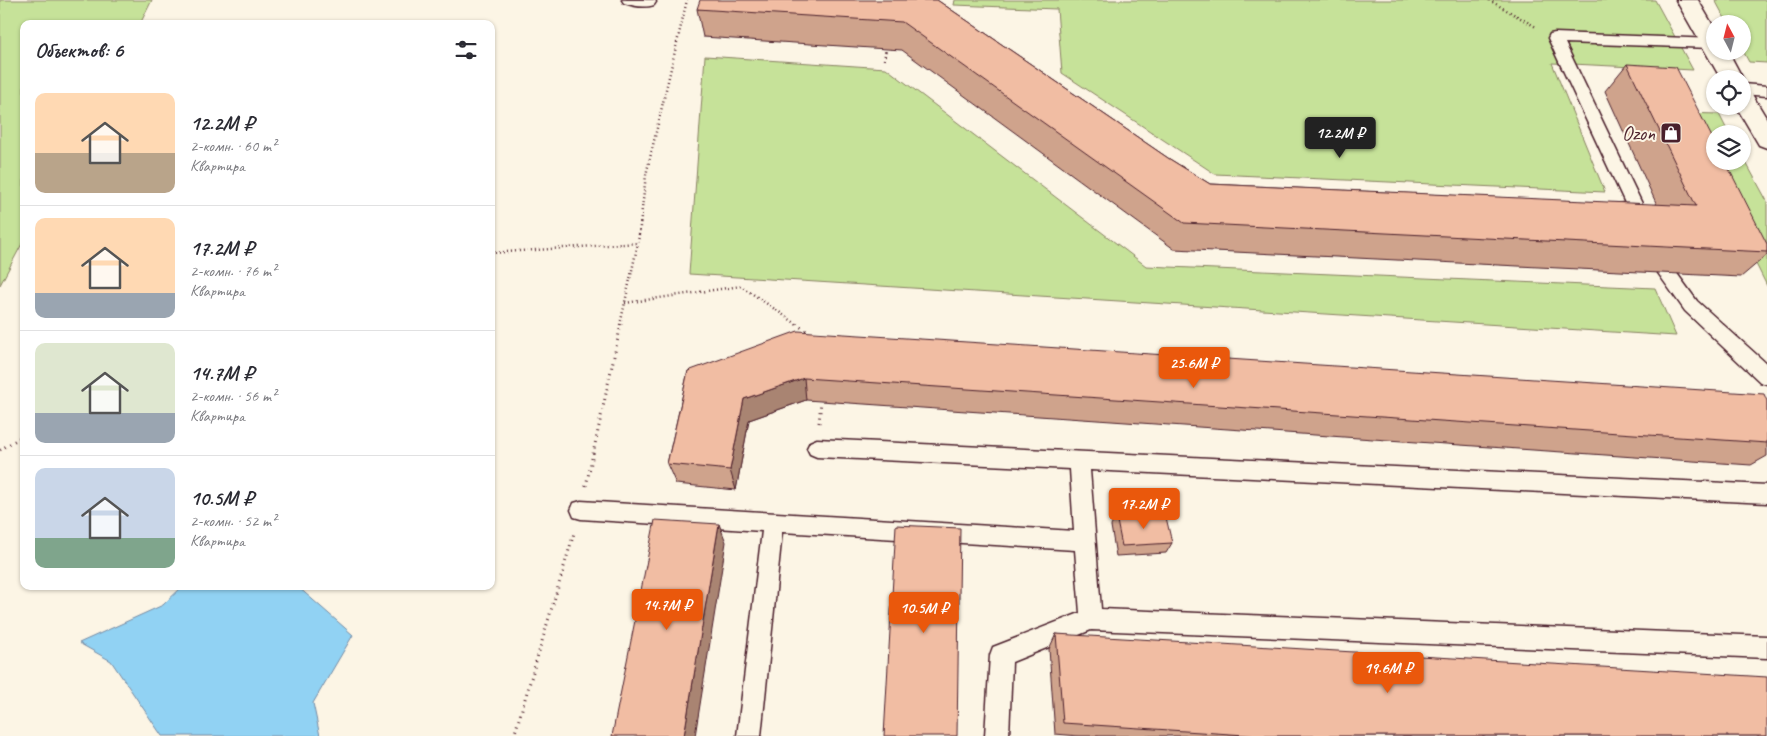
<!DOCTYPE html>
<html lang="ru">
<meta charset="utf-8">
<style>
body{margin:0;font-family:Caveat,sans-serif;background:#f7f7f7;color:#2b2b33;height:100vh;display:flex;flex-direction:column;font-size:19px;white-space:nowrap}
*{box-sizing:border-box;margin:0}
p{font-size:16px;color:#7c7c81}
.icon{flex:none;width:28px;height:28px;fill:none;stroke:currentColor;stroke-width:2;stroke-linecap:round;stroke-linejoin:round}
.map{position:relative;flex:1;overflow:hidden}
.panel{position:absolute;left:20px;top:20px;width:475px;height:570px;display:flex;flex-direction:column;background:#fff;border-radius:10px;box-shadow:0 1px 4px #0004}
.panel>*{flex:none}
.needle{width:32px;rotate:353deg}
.buttons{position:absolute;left:1706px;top:15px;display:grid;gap:10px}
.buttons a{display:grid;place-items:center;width:45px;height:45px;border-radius:50%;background:#fff;box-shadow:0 1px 4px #0004;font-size:25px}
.price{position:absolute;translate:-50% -42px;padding:0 11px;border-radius:5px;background:#ea580c;color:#fff;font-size:16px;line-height:32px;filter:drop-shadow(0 1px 2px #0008)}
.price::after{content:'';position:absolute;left:50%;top:30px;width:15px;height:11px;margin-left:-8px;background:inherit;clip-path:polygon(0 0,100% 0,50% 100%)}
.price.active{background:#222;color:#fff}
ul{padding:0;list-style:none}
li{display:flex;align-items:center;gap:15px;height:125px;padding:0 15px}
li+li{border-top:1px solid #e1e1e2}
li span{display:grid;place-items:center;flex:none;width:140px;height:100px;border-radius:10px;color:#555}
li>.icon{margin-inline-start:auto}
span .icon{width:60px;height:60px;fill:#fffc;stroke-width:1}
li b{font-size:21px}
h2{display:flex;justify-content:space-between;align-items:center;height:60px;padding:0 15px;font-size:21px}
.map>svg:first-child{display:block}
.green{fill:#c6e299;stroke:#888062}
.water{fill:#91d2f3;stroke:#758aa3}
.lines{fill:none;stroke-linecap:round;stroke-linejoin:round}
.service-casing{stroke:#4a1f2b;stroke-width:3}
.tertiary-casing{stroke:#4a1f2b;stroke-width:3}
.path-far1{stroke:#4a1f2b;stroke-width:2.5;stroke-dasharray:1 3;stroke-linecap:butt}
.path{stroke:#4a1f2b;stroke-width:3;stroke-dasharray:1 4.5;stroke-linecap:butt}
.service{fill:#fcf5e5;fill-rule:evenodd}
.tertiary{fill:#fcf5e5;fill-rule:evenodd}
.wall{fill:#cfa38c;stroke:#4a1f2b}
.shaded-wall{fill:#a98472;stroke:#4a1f2b}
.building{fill:#f1bda3;stroke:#4a1f2b}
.labels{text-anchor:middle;stroke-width:4;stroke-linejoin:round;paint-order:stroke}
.poi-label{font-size:20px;fill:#4a1f2b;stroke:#fcf5e5;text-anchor:end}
</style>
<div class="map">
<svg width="1767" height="736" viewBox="0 0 1767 736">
<rect width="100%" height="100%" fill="#fcf5e5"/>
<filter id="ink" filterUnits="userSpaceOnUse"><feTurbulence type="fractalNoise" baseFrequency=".02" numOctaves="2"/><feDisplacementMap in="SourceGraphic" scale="10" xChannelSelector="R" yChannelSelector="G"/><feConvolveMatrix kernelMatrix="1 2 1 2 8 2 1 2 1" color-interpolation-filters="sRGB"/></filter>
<g filter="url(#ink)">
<!-- green -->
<path class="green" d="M 0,0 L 152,0 L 140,24 L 24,24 L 24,240 L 0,285 Z
M 955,0 L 1655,0 L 1693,70 L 1552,63 L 1605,192 L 1215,174 L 1062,73 L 1057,9 L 954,5 Z
M 1715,0 L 1767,0 L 1767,63 L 1749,62 L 1743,51 L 1742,24 L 1728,24 Z
M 705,56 L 886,68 L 1146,266 L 1655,288 L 1676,336 L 689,274 Z
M 1681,113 L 1719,114 L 1729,134 L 1715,134 L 1715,161 L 1742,161 L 1743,157 L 1767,201 L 1767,286 Z"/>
<!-- water -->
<path class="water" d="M 183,586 L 297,586 L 353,635 L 313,703 L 320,736 L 162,736 L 111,661 L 79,643 L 163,605 Z"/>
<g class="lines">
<!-- service casing -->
<g class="service-casing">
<path id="service" d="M 622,0 L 655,0 L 656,2 L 654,5 C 645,8 633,6 624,3 Z
M 1555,33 L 1715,39 L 1715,47 L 1712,48 L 1565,43 L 1645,210 L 1643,215 C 1634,218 1622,216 1613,214 L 1611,209 L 1613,204 L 1625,203 L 1548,38 L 1550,34 Z
M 1742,84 L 1767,86 L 1767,96 L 1742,94 Z
M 1667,266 L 1673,268 L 1697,301 L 1767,364 L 1767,384 L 1760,382 L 1685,311 L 1658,273 L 1661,268 Z
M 817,439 L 1767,485 L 1767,503 L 1090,470 L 1101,609 L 1767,636 L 1767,658 L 1091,630 L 1012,662 L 1009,736 L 985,736 L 990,655 L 993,647 L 1080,613 L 1075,550 L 782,532 L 761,736 L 737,736 L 762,531 L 581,519 L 574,517 L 571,510 L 574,503 L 581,501 L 1074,531 L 1070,469 L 817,457 L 810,454 L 807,448 L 810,442 Z"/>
</g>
<!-- tertiary casing -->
<g class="tertiary-casing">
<path id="tertiary" d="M 1676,0 L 1698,0 L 1715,29 L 1715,51 L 1728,51 L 1743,79 L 1742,80 L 1721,79 Z
M 1742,89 L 1750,91 L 1767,119 L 1767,148 L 1759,145 L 1736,106 L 1742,106 Z"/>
</g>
<!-- path-far1 -->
<path class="path-far1" d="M 1489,0 L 1536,27
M 884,60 L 886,49
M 491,253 L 638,243
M 625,303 L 741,286 L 798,325
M 620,325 L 638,243 L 646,175 L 687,0"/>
<!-- path -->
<path class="path" d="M 796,324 L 808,332
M 819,423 L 821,401
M 0,450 L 24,435
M 586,486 L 621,324
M 514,736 L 574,533"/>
<!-- service -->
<use href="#service" class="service"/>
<!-- tertiary -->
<use href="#tertiary" class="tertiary"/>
</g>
<!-- wall -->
<path class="wall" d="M 937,0 L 1168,158 L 1210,184 L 1657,205 L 1605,91 L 1627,64 L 1767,244 L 1767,255 L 1741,277 L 1174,249 L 902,50 L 703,37 L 697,9 Z
M 688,371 L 1767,401 L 1767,456 L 1751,465 L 806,400 L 749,420 L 736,490 L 676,484 L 667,464 Z
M 1116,516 L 1172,543 L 1166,553 L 1116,556 L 1111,526 Z
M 1056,634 L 1767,736 L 1079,736 L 1055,734 L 1049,649 Z"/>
<!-- shaded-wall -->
<path class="shaded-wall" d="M 804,378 L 806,400 L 749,420 L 736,490 L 730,470 L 744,399 Z
M 719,524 L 726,542 L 695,736 L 684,736 Z"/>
<!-- building -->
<path class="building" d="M 700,0 L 937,0 L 1168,158 L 1210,184 L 1696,206 L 1627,64 L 1676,67 L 1715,143 L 1715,161 L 1725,161 L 1767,244 L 1767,252 L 1184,223 L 902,22 L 697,9 Z
M 798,331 L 1764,394 L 1767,401 L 1767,443 L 804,378 L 744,399 L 730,470 L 667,464 L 688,371 Z
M 1165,513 L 1172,543 L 1122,546 L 1116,516 Z
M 655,520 L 719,524 L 684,736 L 612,736 Z
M 896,525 L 960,528 L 957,736 L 884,736 Z
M 1056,634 L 1767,677 L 1767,736 L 1261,736 L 1063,723 Z"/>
</g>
<!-- icons -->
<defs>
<g id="shop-square" transform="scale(1.125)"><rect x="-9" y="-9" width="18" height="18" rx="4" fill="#4a1f2b" stroke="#fcf5e5"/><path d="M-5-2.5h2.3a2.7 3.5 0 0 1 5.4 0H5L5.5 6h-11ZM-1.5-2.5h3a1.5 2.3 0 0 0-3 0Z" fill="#fff"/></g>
</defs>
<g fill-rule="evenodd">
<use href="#shop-square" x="1671" y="133"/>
</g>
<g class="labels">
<!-- poi labels -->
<g class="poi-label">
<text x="1655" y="140">Ozon</text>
</g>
</g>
</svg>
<div class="buttons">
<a><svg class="needle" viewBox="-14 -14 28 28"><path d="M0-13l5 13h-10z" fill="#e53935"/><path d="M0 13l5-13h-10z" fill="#7c7c81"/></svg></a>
<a><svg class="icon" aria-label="locate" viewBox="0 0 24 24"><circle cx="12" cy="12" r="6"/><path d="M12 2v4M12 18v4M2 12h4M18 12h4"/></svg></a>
<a><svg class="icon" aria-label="layers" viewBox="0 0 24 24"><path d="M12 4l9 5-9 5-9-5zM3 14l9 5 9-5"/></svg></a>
</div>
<b class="price active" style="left:1340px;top:159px">12.2M ₽</b>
<b class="price" style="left:1194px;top:389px">25.6M ₽</b>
<b class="price" style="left:1144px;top:530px">17.2M ₽</b>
<b class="price" style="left:667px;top:631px">14.7M ₽</b>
<b class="price" style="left:924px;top:634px">10.5M ₽</b>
<b class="price" style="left:1388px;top:694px">19.6M ₽</b>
<section class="panel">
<h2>Объектов: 6<svg class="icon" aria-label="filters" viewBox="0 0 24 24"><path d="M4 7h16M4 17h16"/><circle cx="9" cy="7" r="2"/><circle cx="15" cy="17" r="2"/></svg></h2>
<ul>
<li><span style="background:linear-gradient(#ffd9b3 60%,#b9a48a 0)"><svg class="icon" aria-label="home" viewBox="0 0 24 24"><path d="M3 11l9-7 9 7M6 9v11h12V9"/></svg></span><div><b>12.2M ₽</b><p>2-комн. · 60 m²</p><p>Квартира</p></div></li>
<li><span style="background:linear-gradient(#ffd9b3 75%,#9aa5b1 0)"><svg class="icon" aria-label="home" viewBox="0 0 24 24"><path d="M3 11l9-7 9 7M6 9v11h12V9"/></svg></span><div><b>17.2M ₽</b><p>2-комн. · 76 m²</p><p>Квартира</p></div></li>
<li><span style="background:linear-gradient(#dfe7d0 70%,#9aa5b1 0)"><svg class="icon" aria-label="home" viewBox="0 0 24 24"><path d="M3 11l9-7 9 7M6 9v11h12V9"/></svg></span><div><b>14.7M ₽</b><p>2-комн. · 56 m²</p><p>Квартира</p></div></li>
<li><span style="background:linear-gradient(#c9d6e8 70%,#7fa58c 0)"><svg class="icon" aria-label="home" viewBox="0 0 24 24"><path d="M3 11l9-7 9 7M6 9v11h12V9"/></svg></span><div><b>10.5M ₽</b><p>2-комн. · 52 m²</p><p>Квартира</p></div></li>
</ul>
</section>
</div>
